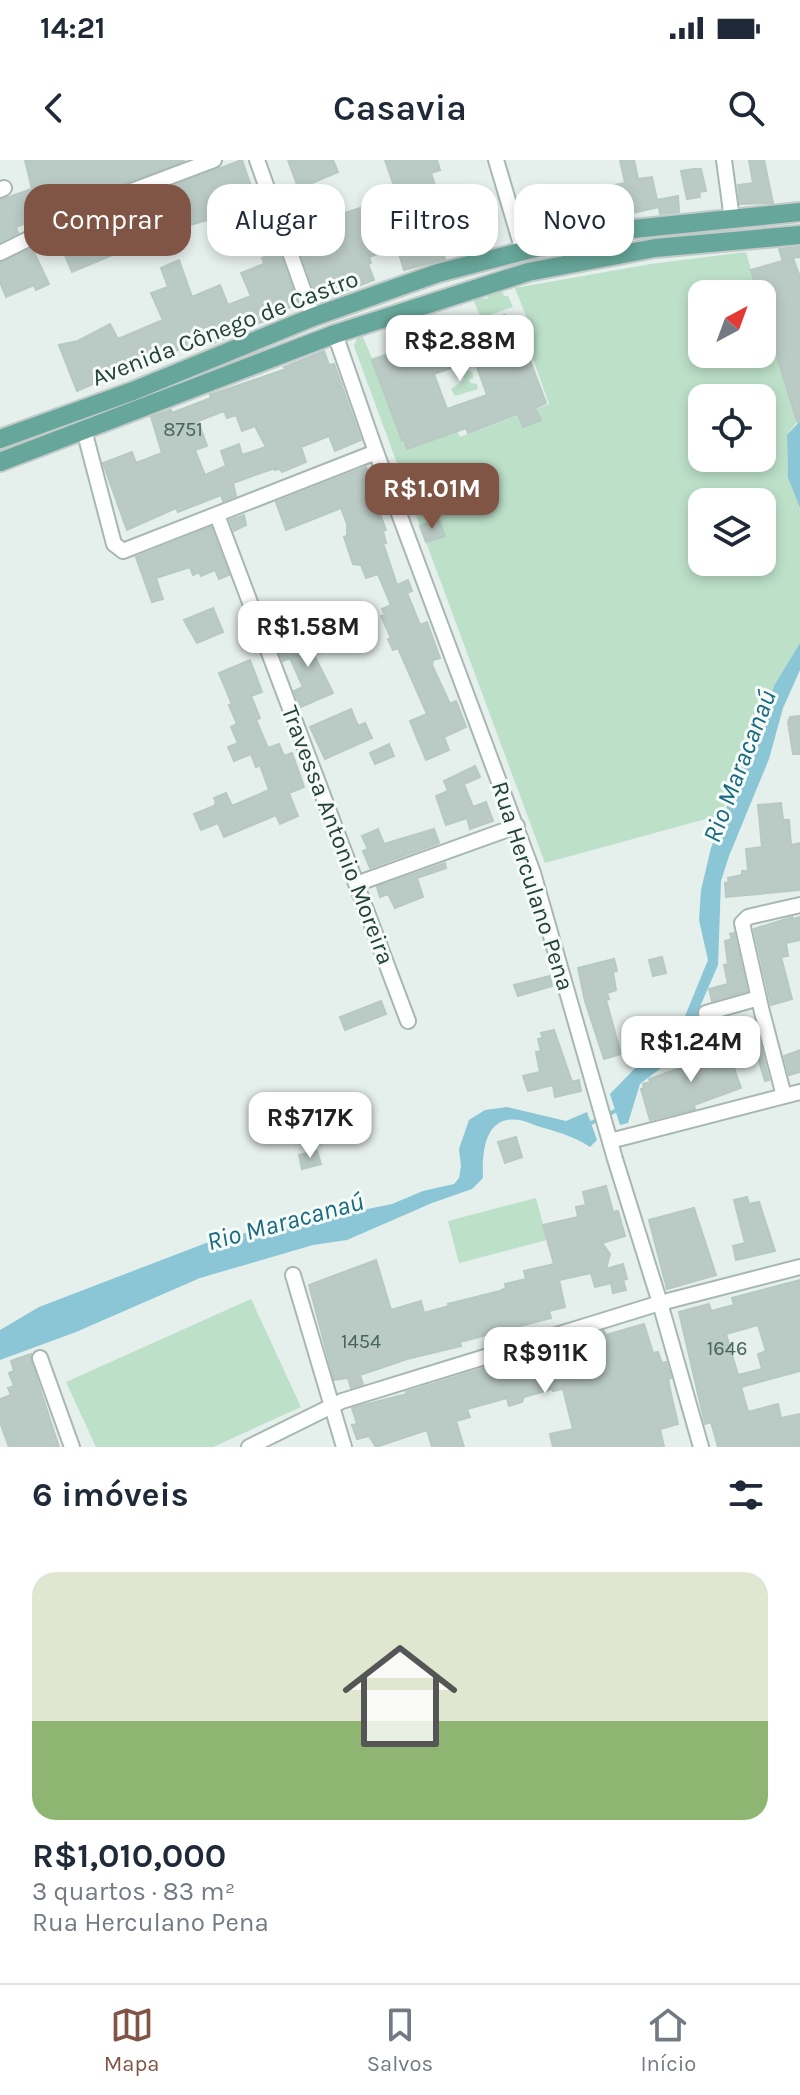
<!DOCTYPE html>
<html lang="pt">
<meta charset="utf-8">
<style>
body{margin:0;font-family:Karla,sans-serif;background:#f6f6f7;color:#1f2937;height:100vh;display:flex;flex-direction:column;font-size:30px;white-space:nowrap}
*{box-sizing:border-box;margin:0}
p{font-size:26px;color:#747a83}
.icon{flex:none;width:44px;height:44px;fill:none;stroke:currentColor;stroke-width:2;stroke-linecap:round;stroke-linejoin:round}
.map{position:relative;height:1287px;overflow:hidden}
.side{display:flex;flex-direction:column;background:#fff;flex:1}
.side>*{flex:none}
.banner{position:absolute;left:24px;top:24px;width:752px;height:72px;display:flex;gap:16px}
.needle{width:52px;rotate:41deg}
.tools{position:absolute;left:688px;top:120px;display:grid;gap:16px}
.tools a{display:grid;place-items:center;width:88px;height:88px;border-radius:16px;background:#fff;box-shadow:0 4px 12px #0003;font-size:40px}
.price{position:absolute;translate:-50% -68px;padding:0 18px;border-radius:16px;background:#fff;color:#222;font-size:26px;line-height:52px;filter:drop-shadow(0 2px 4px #0008)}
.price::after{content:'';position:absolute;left:50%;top:48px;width:24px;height:18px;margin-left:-12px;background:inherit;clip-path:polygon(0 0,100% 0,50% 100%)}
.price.on{background:#815546;color:#fff}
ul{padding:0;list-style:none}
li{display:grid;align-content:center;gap:16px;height:424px;padding:0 32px}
li span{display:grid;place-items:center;height:248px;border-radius:24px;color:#555}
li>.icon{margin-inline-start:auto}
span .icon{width:144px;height:144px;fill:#fffc;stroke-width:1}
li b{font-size:34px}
h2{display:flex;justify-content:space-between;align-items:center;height:96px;padding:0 32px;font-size:34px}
.pill{padding:0 28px;border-radius:24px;background:#fff;box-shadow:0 4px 12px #0003;font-size:28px;line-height:72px}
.pill.on{background:#815546;color:#fff}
.status{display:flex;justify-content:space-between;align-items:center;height:56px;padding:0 40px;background:#fff;direction:ltr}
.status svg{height:22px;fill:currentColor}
header{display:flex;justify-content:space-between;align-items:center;height:104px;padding:0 32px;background:#fff;font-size:36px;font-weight:600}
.menu{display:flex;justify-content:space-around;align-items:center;height:112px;border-top:2px solid #e0e1e3;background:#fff;font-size:22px;color:#747a83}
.menu a{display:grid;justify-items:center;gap:4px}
.menu .on{color:#815546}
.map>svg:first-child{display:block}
.green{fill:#bde0c9;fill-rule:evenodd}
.water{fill:#8bc6d6}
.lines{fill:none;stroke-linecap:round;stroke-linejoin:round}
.stream{stroke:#8bc6d6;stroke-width:4}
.building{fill:#bacac4;stroke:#b7c9c2;stroke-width:2;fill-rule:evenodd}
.minor-casing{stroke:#a7b8b3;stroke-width:18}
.major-casing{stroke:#c1cac8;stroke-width:22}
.minor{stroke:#fff;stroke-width:14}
.major{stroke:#67a69a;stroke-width:18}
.labels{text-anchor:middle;stroke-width:6;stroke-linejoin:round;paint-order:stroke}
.number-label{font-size:20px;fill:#49645d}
.street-label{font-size:24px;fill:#23423b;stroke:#f6fbf8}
.water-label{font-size:26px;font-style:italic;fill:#196a81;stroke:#f6fbf8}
</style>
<div class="status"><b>14:21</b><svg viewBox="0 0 49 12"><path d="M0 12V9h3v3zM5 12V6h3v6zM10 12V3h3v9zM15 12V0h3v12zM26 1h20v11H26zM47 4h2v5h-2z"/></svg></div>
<header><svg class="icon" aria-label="back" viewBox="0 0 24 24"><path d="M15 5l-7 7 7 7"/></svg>Casavia<svg class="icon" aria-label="search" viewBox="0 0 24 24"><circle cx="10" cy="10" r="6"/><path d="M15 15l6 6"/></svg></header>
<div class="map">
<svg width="800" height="1287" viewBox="0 0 800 1287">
<rect width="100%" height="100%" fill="#e5efeb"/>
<!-- green -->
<path class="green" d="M 746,92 L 758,134 L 702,134 L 702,194 L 762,194 L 762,147 L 796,263 L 787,275 L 788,318 L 800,348 L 800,483 L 775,524 L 728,642 L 713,657 L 545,703 L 426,382 L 445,376 L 440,360 L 420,366 L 354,186 L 357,178 L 362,175 L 372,198 L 423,181 L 373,200 L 401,280 L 404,279 L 408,289 L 451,273 L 453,262 L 460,277 L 549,244 L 524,173 L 531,169 L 515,128 L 651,104 ZM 702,238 L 762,238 L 762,298 L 702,298 ZM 702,342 L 762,342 L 762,402 L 702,402 Z
M 502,131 L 504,136 L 508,136 L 513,147 L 481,158 L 473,139 L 482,136 L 483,139 L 488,138 L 488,135 Z
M 467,210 L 473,213 L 473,218 L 469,220 L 471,223 L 477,224 L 478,229 L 455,236 L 451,229 L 463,220 Z
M 536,1038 L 547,1080 L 459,1103 L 448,1061 Z
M 251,1139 L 301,1247 L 213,1287 L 96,1287 L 66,1222 Z"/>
<!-- water -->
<path class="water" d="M 800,261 L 800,348 L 788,318 L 787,275 Z
M 800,483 L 800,510 L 783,548 L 769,599 L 729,696 L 721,721 L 718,805 L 699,849 L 694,876 L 678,895 L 640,924 L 628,963 L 620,965 L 610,934 L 645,898 L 674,883 L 708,800 L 699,760 L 701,730 L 711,688 L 762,554 L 775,524 Z
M 507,947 L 566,961 L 587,952 L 597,980 L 590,987 C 575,977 561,973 544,968 C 536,966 528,962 520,960 C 484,954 482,993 483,1018 L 472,1029 L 432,1043 L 347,1080 L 313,1085 L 200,1118 L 76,1172 L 0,1200 L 0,1170 L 39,1147 L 206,1083 L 316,1055 L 358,1051 L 392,1044 L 423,1031 L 454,1024 L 459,1018 L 461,1006 L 459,989 L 469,960 L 485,950 Z"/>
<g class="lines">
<!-- stream -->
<path class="stream" d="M 587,965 L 619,949"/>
</g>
<!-- building -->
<path class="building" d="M 25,0 L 183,0 L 184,1 L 101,32 L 65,50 L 63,45 L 26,52 L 29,62 L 16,67 L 18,73 L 0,82 L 0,40 L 32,29 Z
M 242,0 L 259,50 L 264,48 L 269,62 L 220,81 L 211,59 L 186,66 L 187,72 L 140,88 L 137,80 L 113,89 L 115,94 L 72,112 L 57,76 L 130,42 L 136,56 L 158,47 L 154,33 Z
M 288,0 L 333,0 L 338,12 L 312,23 L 321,48 L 327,45 L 332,57 L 376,43 L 381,58 L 403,52 L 385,0 L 437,0 L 440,10 L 431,13 L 439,37 L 421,43 L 434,80 L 438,79 L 445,99 L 404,110 L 397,87 L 369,97 L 371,103 L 368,104 L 374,120 L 318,141 L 282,41 L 292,37 L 299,30 Z
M 620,0 L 634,0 L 638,19 L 652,17 L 657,40 L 678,36 L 679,52 L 660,54 L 659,47 L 632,53 L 633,57 L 583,63 L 579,46 L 585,44 L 582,31 L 625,23 Z
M 749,0 L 764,0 L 773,43 L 740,44 L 738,25 L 753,23 Z
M 694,9 L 701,9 L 706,31 L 699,32 L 700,37 L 687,39 L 681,11 Z
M 800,87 L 800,97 L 782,99 L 779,89 Z
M 32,88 L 49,124 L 36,130 L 34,125 L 6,137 L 0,122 L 0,103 Z
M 279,91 L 298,144 L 283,150 L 284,154 L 239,170 L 239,172 L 210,185 L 207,178 L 189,184 L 136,211 L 129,200 L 106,211 L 109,217 L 77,231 L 59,185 L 78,181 L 110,164 L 118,179 L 163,160 L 151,133 L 168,127 L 161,108 L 179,100 L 192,137 L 220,125 L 228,145 L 251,136 L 241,113 L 264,104 L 262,98 Z
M 793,98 L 800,117 L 800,261 L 797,262 L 762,147 L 762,134 L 758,134 L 751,110 Z
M 505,155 L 513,176 L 520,174 L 546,243 L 535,248 L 541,260 L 523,267 L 518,254 L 468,273 L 466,268 L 407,289 L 404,279 L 402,280 L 372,200 ZM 474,199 L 487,235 L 447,249 L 434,214 Z
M 324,191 L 329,205 L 334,204 L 361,280 L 335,291 L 329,276 L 301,287 L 306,302 L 282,312 L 280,309 L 275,310 L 275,308 L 233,323 L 236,336 L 223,341 L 221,335 L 178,352 L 176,348 L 127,370 L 103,303 L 132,292 L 136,303 L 162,293 L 151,257 L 171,250 L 172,253 L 211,238 L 210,235 L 286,209 L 284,207 ZM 224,251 L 227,258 L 236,255 L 242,271 L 255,266 L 266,287 L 242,295 L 239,284 L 221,291 L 226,306 L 205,315 L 195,290 L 207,286 L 198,261 Z
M 366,307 L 384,353 L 380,354 L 386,370 L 383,371 L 386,383 L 383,383 L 397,425 L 408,420 L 412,431 L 407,433 L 420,465 L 427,462 L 440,498 L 433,500 L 432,505 L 450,544 L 456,541 L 466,567 L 444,577 L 449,590 L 426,600 L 410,561 L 427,554 L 398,488 L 393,490 L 388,479 L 391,478 L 381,456 L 385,455 L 382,449 L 391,445 L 378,414 L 366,418 L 361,405 L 353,404 L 344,377 L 347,376 L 347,364 L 341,348 L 286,370 L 276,342 Z
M 244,355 L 246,365 L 234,371 L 230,360 Z
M 439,360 L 445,376 L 426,382 L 420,366 Z
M 211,367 L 229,415 L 219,419 L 215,410 L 201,416 L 199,412 L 193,415 L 190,407 L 156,418 L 163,439 L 152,442 L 136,397 Z
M 213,448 L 223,472 L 197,483 L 184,460 Z
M 321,472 L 326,483 L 314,488 L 316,493 L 314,495 L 333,533 L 301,547 L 294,531 L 303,527 L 290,498 L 283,501 L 278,489 Z
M 250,500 L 262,532 L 251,536 L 260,558 L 256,560 L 268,588 L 279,584 L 284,596 L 292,593 L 304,627 L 289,633 L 298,656 L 280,664 L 276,655 L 224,677 L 218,663 L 201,670 L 194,654 L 214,646 L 216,643 L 214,638 L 226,633 L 232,646 L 269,630 L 260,605 L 256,607 L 251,594 L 234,601 L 228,587 L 238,583 L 231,567 L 237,564 L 229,545 L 232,544 L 219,513 Z
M 351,549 L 358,566 L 365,563 L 372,578 L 325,599 L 310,567 Z
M 800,556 L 800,594 L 793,594 L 788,562 L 790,557 Z
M 389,584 L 394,596 L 375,604 L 370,593 Z
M 475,606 L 480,617 L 464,624 L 473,647 L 486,642 L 493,661 L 470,669 L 467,658 L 446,665 L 436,636 L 448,631 L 444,621 Z
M 781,643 L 783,660 L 789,660 L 791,685 L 800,683 L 800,730 L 726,737 L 725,723 L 729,722 L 728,718 L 742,715 L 742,711 L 748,711 L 746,689 L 762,687 L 758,645 Z
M 378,669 L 384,684 L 434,669 L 439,683 L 370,708 L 363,691 L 368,689 L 362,676 Z
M 445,703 L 446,708 L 417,718 L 423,737 L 395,748 L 388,734 L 380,737 L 377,727 Z
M 792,757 L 792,759 L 800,757 L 800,780 L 786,783 L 788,796 L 781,797 L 792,839 L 771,845 L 754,769 Z
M 734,773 L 747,831 L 712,841 L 709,829 L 728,824 L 724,805 L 728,804 L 725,781 L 732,779 L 730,774 Z
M 662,797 L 666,813 L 653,816 L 649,800 Z
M 614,799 L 617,811 L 613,812 L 616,830 L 607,833 L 609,839 L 606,840 L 621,894 L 604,899 L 585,841 L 578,808 Z
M 550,816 L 552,826 L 518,836 L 514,825 Z
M 381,841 L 386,854 L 345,870 L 340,857 Z
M 756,867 L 769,920 L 765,921 L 752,877 L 728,884 L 724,872 Z
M 554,870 L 572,922 L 579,920 L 581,931 L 555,937 L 553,925 L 528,931 L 523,916 L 540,912 L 536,892 L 541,891 L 538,879 L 543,878 L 541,873 Z
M 726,885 L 741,928 L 694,945 L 695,949 L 650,960 L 641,929 L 644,928 L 643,924 L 650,922 L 649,919 L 686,906 L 685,904 L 694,901 L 692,896 Z
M 800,890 L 800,912 L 789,915 L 784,896 Z
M 516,977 L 522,997 L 505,1003 L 498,982 Z
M 317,991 L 321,1004 L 302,1009 L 299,995 Z
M 606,1026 L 613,1052 L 618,1051 L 625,1076 L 602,1083 L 610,1094 L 606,1109 L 623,1104 L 627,1119 L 623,1120 L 626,1130 L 613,1133 L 611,1123 L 595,1127 L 591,1113 L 559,1120 L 565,1147 L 549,1151 L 551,1158 L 460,1182 L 461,1186 L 407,1199 L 360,1215 L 363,1224 L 351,1228 L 348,1218 L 334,1220 L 309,1125 L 376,1100 L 391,1150 L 421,1141 L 424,1153 L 449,1146 L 448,1144 L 500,1131 L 506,1128 L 505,1124 L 526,1119 L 524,1111 L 554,1104 L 543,1065 L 578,1057 L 576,1047 L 586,1045 L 583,1032 Z
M 747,1037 L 749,1044 L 759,1042 L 775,1091 L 736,1100 L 733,1086 L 745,1083 L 734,1040 Z
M 694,1048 L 716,1115 L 667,1129 L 649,1060 Z
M 800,1120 L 800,1211 L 741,1227 L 748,1252 L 778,1244 L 781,1258 L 800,1254 L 800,1287 L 718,1287 L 711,1262 L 705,1264 L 679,1152 L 709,1144 L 711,1151 L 734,1145 L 732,1138 ZM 758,1165 L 766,1191 L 758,1194 L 762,1209 L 738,1215 L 726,1174 Z
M 644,1164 L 653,1193 L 658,1192 L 662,1203 L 666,1202 L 671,1218 L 668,1219 L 671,1234 L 678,1264 L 660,1269 L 664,1287 L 553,1287 L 550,1274 L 573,1269 L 563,1229 L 553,1231 L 552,1229 L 524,1237 L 522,1242 L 509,1246 L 507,1238 L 467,1249 L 470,1257 L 456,1261 L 464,1287 L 432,1287 L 427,1270 L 376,1287 L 369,1276 L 357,1279 L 352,1265 L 357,1264 L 352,1248 L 407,1234 L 406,1232 L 604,1171 L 606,1175 Z
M 31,1194 L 31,1201 L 59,1287 L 9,1287 L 0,1262 L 0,1239 L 11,1235 L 8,1228 L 14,1226 L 9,1213 L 14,1211 L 11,1201 Z"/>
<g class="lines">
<!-- minor casing -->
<g class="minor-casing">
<path id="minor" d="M 257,0 L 313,157
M 496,0 L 523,91
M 724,0 L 732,59
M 0,30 L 4,28
M 0,93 L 105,41 L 214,0
M 335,174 L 376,292 L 533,713 L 615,999 L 660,1143 L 701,1287
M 84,270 L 114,384 L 123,391 L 376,292
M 217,355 L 408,861
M 356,724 L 517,666
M 706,853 L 759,838
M 784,936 L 762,852 L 742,763 L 748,757 L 800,745
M 610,981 L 800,932
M 293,1115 L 344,1287
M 40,1198 L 72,1287
M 249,1287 L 342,1241 L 660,1143 L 800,1107"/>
</g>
<!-- major casing -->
<g class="major-casing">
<path id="major" d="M 0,279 L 133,231 L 313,157 L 438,113 L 594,73 L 800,52
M 0,302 L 335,174 L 528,112 L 655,88 L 800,75"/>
</g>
<!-- minor -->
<use href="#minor" class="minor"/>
<!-- major -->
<use href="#major" class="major"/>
</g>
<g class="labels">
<!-- number labels -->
<g class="number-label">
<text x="183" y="276">8751</text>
<text x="361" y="1188">1454</text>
<text x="727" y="1195">1646</text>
</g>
<!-- street labels -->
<g class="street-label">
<text transform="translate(225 168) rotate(-21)" y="8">Avenida Cônego de Castro</text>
<text transform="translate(338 675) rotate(69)" y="8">Travessa Antonio Moreira</text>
<text transform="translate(533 726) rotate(72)" y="8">Rua Herculano Pena</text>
</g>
<!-- water labels -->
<g class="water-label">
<text transform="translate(739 606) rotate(-69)" y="9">Rio Maracanaú</text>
<text transform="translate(285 1061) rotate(-15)" y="9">Rio Maracanaú</text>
</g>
</g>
</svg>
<div class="tools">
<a><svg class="needle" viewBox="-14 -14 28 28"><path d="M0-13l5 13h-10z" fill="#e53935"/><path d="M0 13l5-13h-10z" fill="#747a83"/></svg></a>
<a><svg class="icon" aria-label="locate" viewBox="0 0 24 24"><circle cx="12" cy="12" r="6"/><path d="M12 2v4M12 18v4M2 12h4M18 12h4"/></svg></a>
<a><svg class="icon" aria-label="layers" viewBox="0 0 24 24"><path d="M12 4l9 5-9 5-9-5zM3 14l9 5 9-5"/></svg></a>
</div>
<b class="price" style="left:460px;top:223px">R$2.88M</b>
<b class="price on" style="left:432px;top:371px">R$1.01M</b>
<b class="price" style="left:308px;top:509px">R$1.58M</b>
<b class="price" style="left:691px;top:924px">R$1.24M</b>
<b class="price" style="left:310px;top:1000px">R$717K</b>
<b class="price" style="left:545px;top:1235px">R$911K</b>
<div class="banner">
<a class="pill on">Comprar</a>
<a class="pill">Alugar</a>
<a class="pill">Filtros</a>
<a class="pill">Novo</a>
</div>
</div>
<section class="side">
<h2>6 imóveis<svg class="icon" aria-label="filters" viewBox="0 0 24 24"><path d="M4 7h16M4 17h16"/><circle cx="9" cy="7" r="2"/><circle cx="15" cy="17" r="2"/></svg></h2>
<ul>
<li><span style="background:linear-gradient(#dfe7d0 60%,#8fb573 0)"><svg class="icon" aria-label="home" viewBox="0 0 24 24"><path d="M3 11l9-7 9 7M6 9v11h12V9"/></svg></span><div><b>R$1,010,000</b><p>3 quartos · 83 m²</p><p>Rua Herculano Pena</p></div></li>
</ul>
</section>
<nav class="menu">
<a class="on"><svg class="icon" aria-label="map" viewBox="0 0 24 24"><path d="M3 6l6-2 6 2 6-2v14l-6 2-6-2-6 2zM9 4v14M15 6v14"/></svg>Mapa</a>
<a><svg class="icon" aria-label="saved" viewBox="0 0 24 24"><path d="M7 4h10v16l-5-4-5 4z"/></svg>Salvos</a>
<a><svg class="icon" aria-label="home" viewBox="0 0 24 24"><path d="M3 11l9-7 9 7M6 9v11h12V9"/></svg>Início</a>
</nav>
